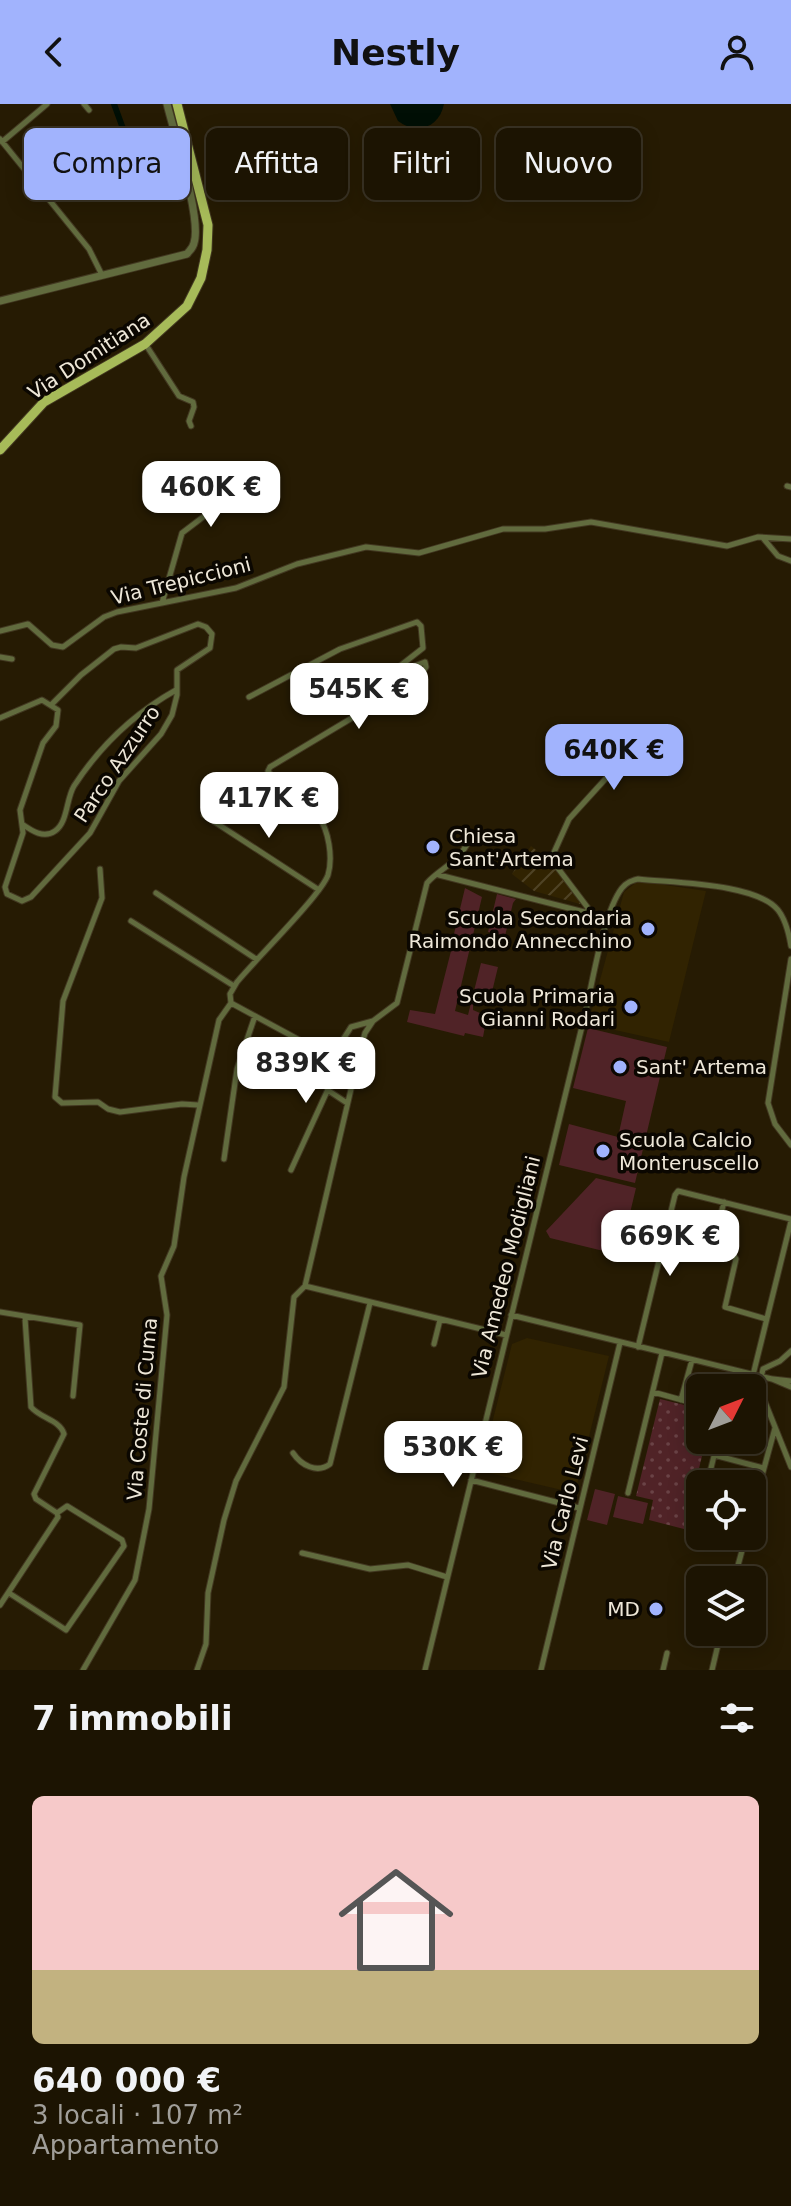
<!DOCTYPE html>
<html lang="it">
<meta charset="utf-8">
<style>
body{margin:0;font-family:"DejaVu Sans",sans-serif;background:#292111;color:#f1f3f6;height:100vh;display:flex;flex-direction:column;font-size:30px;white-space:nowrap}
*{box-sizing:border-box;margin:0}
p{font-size:26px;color:#a09e99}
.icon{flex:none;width:44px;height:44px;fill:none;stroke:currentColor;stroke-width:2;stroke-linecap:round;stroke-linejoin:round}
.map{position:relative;height:1566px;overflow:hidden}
.drawer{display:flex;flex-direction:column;background:#1c1402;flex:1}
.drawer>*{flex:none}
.hud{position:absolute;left:24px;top:24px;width:744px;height:72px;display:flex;gap:16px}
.needle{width:52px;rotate:48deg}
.fabs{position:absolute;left:686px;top:1270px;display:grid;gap:16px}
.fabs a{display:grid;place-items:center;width:80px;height:80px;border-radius:12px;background:#1c1402;box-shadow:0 4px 20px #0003,0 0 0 2px #3a3324;font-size:40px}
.price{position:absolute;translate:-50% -68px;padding:0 18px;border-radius:16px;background:#fff;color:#222;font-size:26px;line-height:52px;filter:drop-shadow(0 2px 4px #0008)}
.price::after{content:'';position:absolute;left:50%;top:48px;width:24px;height:18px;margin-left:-12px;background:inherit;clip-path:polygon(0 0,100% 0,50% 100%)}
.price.current{background:#a1b3fd;color:#111}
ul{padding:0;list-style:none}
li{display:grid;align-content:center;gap:16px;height:424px;padding:0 32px}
li span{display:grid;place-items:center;height:248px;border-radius:12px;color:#555}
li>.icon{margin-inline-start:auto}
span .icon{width:144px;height:144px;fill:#fffc;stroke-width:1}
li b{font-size:34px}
h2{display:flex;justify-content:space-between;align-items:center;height:96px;padding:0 32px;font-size:34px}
.pill{padding:0 28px;border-radius:12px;background:#1c1402;box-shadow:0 4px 20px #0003,0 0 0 2px #3a3324;font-size:28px;line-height:72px}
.pill.current{background:#a1b3fd;color:#111}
header{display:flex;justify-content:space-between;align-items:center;height:104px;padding:0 32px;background:#a1b3fd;color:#111;font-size:36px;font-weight:600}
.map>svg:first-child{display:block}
.built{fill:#312301}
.industrial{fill:url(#industrial-furrows)}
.green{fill:#502327}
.park{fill:url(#park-dots)}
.water{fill:#010f05}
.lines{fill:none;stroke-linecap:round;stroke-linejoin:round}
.canal{stroke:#010f05;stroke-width:6}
.minor-casing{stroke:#423821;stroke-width:7}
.tertiary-casing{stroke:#423821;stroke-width:9}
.primary-casing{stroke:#423821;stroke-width:11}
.minor{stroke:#616b3e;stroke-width:5}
.tertiary{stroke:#616b3e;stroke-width:7}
.primary{stroke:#a7bb59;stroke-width:9}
.poi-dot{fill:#a1b3fd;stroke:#0b0701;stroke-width:3}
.labels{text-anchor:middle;stroke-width:7;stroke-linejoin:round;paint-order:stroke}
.street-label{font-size:20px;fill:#eee7d8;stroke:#0b0701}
.poi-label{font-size:20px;fill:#eee7d8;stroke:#0b0701;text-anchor:start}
</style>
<header><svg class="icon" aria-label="back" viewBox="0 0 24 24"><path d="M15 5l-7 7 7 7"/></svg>Nestly<svg class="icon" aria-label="person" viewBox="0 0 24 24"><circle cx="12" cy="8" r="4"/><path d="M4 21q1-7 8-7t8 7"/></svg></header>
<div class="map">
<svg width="791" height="1566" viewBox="0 0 791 1566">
<defs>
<pattern id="industrial-furrows" width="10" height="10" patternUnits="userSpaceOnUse" patternTransform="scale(2)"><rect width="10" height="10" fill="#312301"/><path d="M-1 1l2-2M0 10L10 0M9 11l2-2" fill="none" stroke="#4f4325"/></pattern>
<pattern id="park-dots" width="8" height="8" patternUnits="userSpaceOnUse" patternTransform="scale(2)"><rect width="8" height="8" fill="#502327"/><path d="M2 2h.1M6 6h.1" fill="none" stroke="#6a4346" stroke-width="1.8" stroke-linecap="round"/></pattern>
</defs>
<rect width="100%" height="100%" fill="#261b03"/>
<!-- built -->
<path class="built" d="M 638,777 L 706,787 L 669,938 L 588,920 L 624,788 Z
M 527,1234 L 609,1252 L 575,1389 L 480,1367 L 512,1240 Z"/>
<!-- industrial -->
<path class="industrial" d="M 531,742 L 547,755 L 581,798 L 580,800 L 534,787 L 512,770 Z"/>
<!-- green -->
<path class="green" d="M 465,784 L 482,793 L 455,907 L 468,911 L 481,859 L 498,863 L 491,892 L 477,889 L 473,894 L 473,906 L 487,912 L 483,933 L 465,929 L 464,932 L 407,918 L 410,906 L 435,910 L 451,847 L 439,843 L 441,832 L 453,834 Z
M 497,790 L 516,795 L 513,799 L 505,832 L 488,828 Z
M 588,924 L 667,943 L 635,1079 L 559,1061 L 569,1020 L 618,1033 L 626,997 L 573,984 Z
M 596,1074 L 636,1084 L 620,1151 L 550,1134 L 546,1127 Z
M 595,1385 L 615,1390 L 607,1421 L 587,1416 Z
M 618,1392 L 648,1399 L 643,1420 L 613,1413 Z"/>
<!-- park -->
<path class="park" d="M 660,1295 L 697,1304 L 700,1310 L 700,1336 L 706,1336 L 684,1425 L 649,1416 L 653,1396 L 636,1392 Z"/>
<!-- water -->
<path class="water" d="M 390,0 L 444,0 C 439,24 417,31 398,17 Z"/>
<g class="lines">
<!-- canal -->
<path class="canal" d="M 114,0 L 125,30"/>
<!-- minor casing -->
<g class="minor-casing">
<path id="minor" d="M 84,0 L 89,6
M 0,35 L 89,145 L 102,171
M 2,38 L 47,0
M 146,241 L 179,292 L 193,298 L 194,303 L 189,317 L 191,322
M 787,382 L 791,383
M 763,434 L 778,452 L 791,457
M 162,499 L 182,429 L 232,391 L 251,387 L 252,366
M 0,527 L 28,520 L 52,541 L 63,543 L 104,513 L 117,508 L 236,484 L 297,460 L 366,443 L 419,449 L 503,425 L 545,425 L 591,418 L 727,442 L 758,433 L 791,435
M 0,553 L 12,555
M 0,614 L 42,596 L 58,606 L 56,622 L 43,639 L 20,706 L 23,729 L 5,783 L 7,790 L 22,797 L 31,793 L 90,729 L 119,677 L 161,630 L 172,611 L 177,591 L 177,566 L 210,544 L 212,530 L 206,523 L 198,520 L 136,544 L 121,543 L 114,545 L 81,571 L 52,600
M 204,711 L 319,786
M 22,720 C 32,727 44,735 55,727 C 68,718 66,695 74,682 C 100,642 135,609 176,586
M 100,765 L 102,794 L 63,897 L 55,993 L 62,999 L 98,998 L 108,1005 L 120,1008 L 182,1000 L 198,1001
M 439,771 L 608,814
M 156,789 L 256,855
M 588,808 L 588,804 L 551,755 L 569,715 L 609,671 L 623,634
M 131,817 L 234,882
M 791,855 L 768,999 L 775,1020 L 791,1041
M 231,899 L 305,939 L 358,951
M 337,945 L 351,923 L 373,917 L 397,899 L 427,779 C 438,766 457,759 466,742
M 329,987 L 347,999
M 224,1055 L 237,965 L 255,912
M 291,1066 L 335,970 C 335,960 330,953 332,944
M 724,1098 L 713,1141 L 717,1145 L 732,1149 L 736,1155 L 725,1203 L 766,1215
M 305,1182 L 506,1231
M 0,1208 L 80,1221 L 73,1292
M 511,1211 L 772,1275 L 791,1283
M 434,1240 L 440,1216
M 638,1243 L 675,1091 L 678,1087 L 791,1115
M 791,1247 L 780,1257 L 763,1265 L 759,1283 L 791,1363
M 753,1271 L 791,1117
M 773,1275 L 791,1277
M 653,1288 L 700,1301
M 681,1296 L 692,1256
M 293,1349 C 301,1361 317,1370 330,1360 L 370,1199
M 714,1351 L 763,1364
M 471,1376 L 579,1404
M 707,1380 L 718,1336
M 628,1389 L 662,1249
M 752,1408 L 775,1324
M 695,1430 L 700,1410
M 302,1449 L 370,1465 L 408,1461 L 447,1473
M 734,1476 L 746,1432
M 9,1489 L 66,1526 L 124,1442 L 122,1436 L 67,1402 L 57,1409
M 0,1501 L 58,1413 L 57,1409 L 36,1395 L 34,1390 L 64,1330 C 60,1316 40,1314 31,1303 L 25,1214
M 83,1566 L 135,1476 L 149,1405 L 167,1211 L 161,1172 L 174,1142 L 184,1073 L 219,916 L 231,899 L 230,890 L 237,878 C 255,856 321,791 328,771 C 333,754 329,726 318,712 C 304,694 280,686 268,667 L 270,663 L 377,599 L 422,569 L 426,563 L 425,558 L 404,566 L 400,562 L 423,544 L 421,522 L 417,518 L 340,545 L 249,593
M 197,1566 L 206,1540 L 208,1489 L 224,1416 L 236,1377 L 284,1283 L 294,1193 L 305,1182 L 359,951 L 365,929 L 373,917
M 425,1566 L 586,906 C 593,875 604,807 622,784 C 627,778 631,777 638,775 C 673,779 756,779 778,806 C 786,816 789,830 791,842
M 541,1566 L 620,1239
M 663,1566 L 667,1549
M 712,1566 L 721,1528"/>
</g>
<!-- tertiary casing -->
<g class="tertiary-casing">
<path id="tertiary" d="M 0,197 L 187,150 C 190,146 193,144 194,139 C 202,115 174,29 167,0"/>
</g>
<!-- primary casing -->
<g class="primary-casing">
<path id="primary" d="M 0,346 L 44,298 L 145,240 L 187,202 L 201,174 L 207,146 L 208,121 L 177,0"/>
</g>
<!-- minor -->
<use href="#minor" class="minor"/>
<!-- tertiary -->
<use href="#tertiary" class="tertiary"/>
<!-- primary -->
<use href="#primary" class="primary"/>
</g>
<!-- markers -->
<g class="poi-dot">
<circle cx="433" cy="743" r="8"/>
<circle cx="648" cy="825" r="8"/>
<circle cx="631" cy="903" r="8"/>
<circle cx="620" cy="963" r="8"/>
<circle cx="603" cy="1047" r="8"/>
<circle cx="656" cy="1505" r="8"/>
</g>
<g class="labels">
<!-- street labels -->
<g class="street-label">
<text transform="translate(89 252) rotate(-33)" y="7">Via Domitiana</text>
<text transform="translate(181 477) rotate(-14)" y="7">Via Trepiccioni</text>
<text transform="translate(117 660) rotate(-56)" y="7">Parco Azzurro</text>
<text transform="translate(506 1163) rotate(-76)" y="7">Via Amedeo Modigliani</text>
<text transform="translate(142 1305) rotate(-85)" y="7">Via Coste di Cuma</text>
<text transform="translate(565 1399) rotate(-76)" y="7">Via Carlo Levi</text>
</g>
<!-- poi labels -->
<g class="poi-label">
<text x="449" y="739">Chiesa<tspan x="449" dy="23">Sant'Artema</tspan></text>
<text x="632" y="821" text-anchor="end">Scuola Secondaria<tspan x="632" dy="23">Raimondo Annecchino</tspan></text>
<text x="615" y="899" text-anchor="end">Scuola Primaria<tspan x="615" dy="23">Gianni Rodari</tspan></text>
<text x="636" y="970">Sant' Artema</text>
<text x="619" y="1043">Scuola Calcio<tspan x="619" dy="23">Monteruscello</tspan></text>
<text x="640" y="1512" text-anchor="end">MD</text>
</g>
</g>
</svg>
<div class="fabs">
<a><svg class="needle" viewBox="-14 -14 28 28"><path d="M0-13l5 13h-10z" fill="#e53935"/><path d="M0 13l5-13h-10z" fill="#a09e99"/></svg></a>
<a><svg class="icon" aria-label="locate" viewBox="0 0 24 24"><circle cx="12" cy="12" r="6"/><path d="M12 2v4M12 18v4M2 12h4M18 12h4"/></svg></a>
<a><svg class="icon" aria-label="layers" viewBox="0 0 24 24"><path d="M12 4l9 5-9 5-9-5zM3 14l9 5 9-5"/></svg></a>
</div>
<b class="price" style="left:211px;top:425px">460K €</b>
<b class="price" style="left:359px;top:627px">545K €</b>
<b class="price current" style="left:614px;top:688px">640K €</b>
<b class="price" style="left:269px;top:736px">417K €</b>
<b class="price" style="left:306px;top:1001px">839K €</b>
<b class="price" style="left:670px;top:1174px">669K €</b>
<b class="price" style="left:453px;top:1385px">530K €</b>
<div class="hud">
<a class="pill current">Compra</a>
<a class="pill">Affitta</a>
<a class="pill">Filtri</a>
<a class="pill">Nuovo</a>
</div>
</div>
<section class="drawer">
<h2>7 immobili<svg class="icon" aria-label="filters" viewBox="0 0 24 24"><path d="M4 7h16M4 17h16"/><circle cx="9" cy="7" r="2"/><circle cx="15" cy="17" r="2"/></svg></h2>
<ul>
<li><span style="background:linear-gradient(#f6c9c9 70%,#c2b280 0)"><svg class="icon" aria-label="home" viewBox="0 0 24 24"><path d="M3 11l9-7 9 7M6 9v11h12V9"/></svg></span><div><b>640 000 €</b><p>3 locali · 107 m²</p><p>Appartamento</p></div></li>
</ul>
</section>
